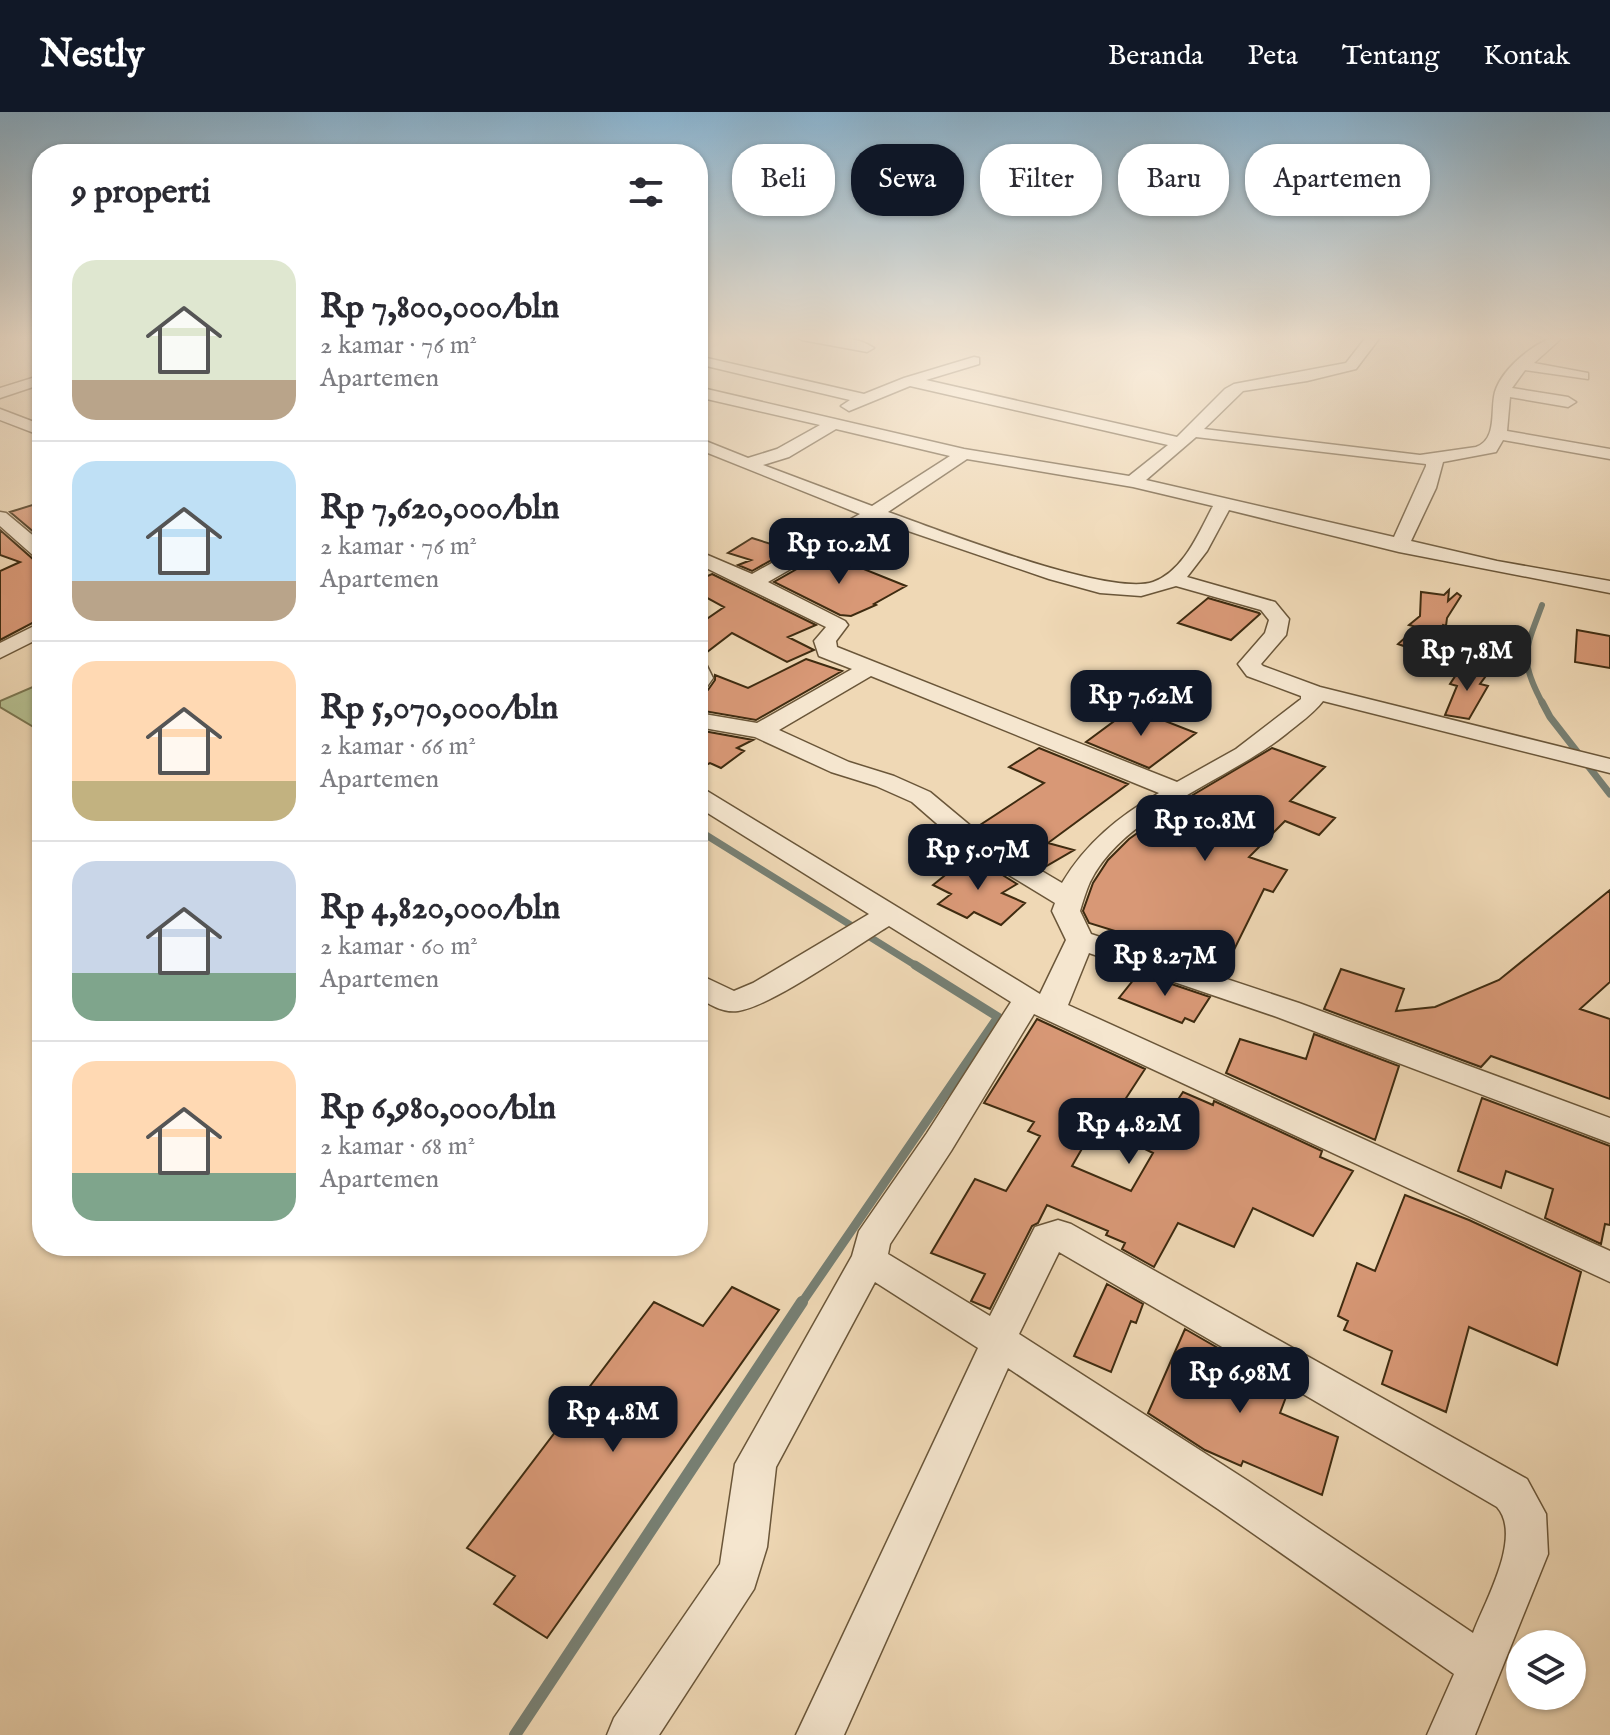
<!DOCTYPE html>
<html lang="id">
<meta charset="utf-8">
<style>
body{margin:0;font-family:"IM FELL English",serif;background:#f2f2f3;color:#2b2b33;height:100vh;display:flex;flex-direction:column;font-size:30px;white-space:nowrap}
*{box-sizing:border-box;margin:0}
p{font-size:26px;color:#7c7c81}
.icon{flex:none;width:44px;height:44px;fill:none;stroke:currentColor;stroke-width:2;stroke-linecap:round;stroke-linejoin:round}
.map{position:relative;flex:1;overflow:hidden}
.details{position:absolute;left:32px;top:32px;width:676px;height:1112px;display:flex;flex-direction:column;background:#fff;border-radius:32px;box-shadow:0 2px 6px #0004}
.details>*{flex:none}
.hud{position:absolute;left:732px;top:32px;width:758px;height:72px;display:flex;gap:16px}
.buttons{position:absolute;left:1506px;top:1518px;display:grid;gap:16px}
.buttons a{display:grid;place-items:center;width:80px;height:80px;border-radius:50%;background:#fff;box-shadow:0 2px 6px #0004;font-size:40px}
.price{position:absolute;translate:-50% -68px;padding:0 18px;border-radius:16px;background:#111827;color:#fff;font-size:26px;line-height:52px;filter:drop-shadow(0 2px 4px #0008)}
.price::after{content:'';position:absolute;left:50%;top:48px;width:24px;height:18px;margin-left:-12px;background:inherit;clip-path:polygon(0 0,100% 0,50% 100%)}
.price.active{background:#222;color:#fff}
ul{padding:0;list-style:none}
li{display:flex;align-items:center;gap:24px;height:200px;padding:0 40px}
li+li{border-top:2px solid #e1e1e2}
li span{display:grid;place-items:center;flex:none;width:224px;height:160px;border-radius:24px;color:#555}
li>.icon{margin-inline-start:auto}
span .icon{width:96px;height:96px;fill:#fffc;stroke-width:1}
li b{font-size:34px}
h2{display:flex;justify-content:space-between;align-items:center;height:96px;padding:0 40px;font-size:34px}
.pill{padding:0 28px;border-radius:32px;background:#fff;box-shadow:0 2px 6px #0004;font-size:28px;line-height:72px}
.pill.active{background:#111827;color:#fff}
header{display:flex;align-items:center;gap:48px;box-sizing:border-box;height:112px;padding:0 40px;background:#111827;color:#fff}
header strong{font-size:38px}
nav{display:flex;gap:44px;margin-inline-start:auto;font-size:28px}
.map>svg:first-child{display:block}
.green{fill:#b5bf90;stroke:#7a7550;stroke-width:2}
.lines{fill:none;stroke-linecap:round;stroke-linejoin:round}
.stream-far3{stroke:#778074;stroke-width:6}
.stream-far2{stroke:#778074;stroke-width:7}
.stream-far1{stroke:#778074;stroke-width:9}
.stream{stroke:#778074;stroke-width:12}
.building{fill:#d89876;stroke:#3e2b10;stroke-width:2}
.minor-casing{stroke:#6a5639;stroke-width:3}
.minor{fill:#f5e6cf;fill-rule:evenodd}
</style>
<header>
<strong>Nestly</strong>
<nav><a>Beranda</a><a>Peta</a><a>Tentang</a><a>Kontak</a></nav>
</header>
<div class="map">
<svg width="1610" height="1623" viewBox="0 0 1610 1623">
<rect width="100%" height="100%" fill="#efd8b5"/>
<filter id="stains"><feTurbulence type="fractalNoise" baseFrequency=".0025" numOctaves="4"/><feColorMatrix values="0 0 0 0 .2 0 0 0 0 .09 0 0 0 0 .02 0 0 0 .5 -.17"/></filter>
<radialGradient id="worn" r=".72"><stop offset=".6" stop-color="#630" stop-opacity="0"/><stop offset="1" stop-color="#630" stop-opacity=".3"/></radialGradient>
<!-- green -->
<path class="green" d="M 42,571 L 42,620 L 0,595 L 0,589 Z"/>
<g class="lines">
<!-- stream-far3 -->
<path class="stream-far3" d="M 1542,493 C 1525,539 1518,546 1543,592"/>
<!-- stream-far2 -->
<path class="stream-far2" d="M 1542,590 L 1550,605 L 1610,682
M 698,718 L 918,855"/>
<!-- stream-far1 -->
<path class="stream-far1" d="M 801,1192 L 998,905 L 915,853"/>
<!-- stream -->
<path class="stream" d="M 515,1623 L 802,1190"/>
</g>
<!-- building -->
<path class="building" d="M 42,390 L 42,427 L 10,400 Z
M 0,418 L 33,447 L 42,450 L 42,506 L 0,528 L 0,459 L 20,450 L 0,443 Z
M 752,426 L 774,433 L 778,431 L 793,436 L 752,459 L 738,453 L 751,448 L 728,441 Z
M 818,445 L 838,452 L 844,449 L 906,474 L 874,492 L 876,493 L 851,504 L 840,503 L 774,470 Z
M 712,462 L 816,513 L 788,525 L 814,538 L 787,550 L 732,521 L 698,547 L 698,513 L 724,495 L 698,481 L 698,468 Z
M 1449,478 L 1448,489 L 1457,481 L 1461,484 L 1447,506 L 1446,514 L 1443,513 L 1441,517 L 1449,519 L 1424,541 L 1398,532 L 1417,515 L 1409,513 L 1420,504 L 1421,480 L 1444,483 Z
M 1208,486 L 1259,501 L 1260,502 L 1231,528 L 1178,511 Z
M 1577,518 L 1610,524 L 1610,556 L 1575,550 Z
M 806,547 L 842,559 L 756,608 L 698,598 L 698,581 L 708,578 L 715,568 L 715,563 L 748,576 Z
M 1462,554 L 1488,561 L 1480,572 L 1488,574 L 1469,607 L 1445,603 L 1457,574 L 1450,572 Z
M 1132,596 L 1196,621 L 1149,656 L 1086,630 Z
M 698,618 L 753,628 L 737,636 L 744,639 L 721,656 L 710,651 L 698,657 Z
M 1039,636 L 1128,672 L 1048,731 L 1074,738 L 1043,756 L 977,715 L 1044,671 L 1009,655 Z
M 1272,636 L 1325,655 L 1290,689 L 1335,706 L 1319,723 L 1285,709 L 1249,745 L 1287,758 L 1273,780 L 1264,777 L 1222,862 L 1155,840 L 1160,835 L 1144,828 L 1089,811 L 1083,799 L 1093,771 L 1108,748 L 1129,727 L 1181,690 Z
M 970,743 L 1017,772 L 1002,781 L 1025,791 L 1001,813 L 974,800 L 967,806 L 938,792 L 951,782 L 933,773 Z
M 1610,778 L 1610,870 L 1580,897 L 1610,907 L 1610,987 L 1491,944 L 1481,955 L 1324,897 L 1341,857 L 1404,877 L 1396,899 L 1435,895 L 1499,868 Z
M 1139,861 L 1210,885 L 1194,910 L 1185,906 L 1182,911 L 1119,886 Z
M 1037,907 L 1145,957 L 1117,1000 L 1106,995 L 1072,1054 L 1131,1079 L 1153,1041 L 1145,1037 L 1183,980 L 1213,993 L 1214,989 L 1322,1039 L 1320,1045 L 1353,1059 L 1313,1124 L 1253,1096 L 1234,1135 L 1178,1111 L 1154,1155 L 1122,1137 L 1125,1131 L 1106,1123 L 1108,1119 L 1047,1093 L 1038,1111 L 1032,1114 L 990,1197 L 971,1189 L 985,1162 L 931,1141 L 975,1067 L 1006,1079 L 1040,1024 L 1028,1019 L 1034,1010 L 984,991 Z
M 1314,922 L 1399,954 L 1375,1028 L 1226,961 L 1240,927 L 1306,947 Z
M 1482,986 L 1610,1034 L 1610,1113 L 1605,1112 L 1601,1132 L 1545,1106 L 1553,1077 L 1506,1059 L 1501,1076 L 1458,1059 Z
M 1405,1083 L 1469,1108 L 1581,1160 L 1557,1253 L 1469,1215 L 1446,1300 L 1382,1272 L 1392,1239 L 1344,1218 L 1348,1209 L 1338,1204 L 1357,1151 L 1375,1159 Z
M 1107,1172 L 1143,1192 L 1136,1211 L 1131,1209 L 1111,1260 L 1074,1244 Z
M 732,1175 L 779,1198 L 547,1526 L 494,1492 L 515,1464 L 467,1436 L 654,1190 L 703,1214 Z
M 1185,1217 L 1289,1277 L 1280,1301 L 1338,1325 L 1322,1383 L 1243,1349 L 1241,1354 L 1205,1338 L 1148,1301 Z"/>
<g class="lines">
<!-- minor casing -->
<g class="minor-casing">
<path id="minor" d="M 795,224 C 818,224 855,222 874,236 L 867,240 L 802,228 Z
M 1367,224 L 1381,224 L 1356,257 L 1307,269 L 1243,279 L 1204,317 L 1420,343 L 1476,335 C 1498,327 1490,298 1495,280 C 1502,256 1540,224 1564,224 L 1534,251 L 1588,261 L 1588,267 L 1525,258 L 1512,276 L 1568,285 L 1576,290 L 1568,295 L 1510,285 L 1507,319 L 1610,337 L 1610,347 L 1503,328 L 1496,340 L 1443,350 L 1436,376 L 1411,429 L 1497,449 L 1610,469 L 1610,481 L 1399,440 L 1229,398 L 1207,439 L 1187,465 L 1275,490 L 1289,507 L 1286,523 L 1261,552 L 1263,554 L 1320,575 L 1610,647 L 1610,661 L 1323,589 C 1313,602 1298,612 1286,622 C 1228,669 1124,701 1090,770 C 1086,779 1083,789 1080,799 L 1091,822 L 1299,891 L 1610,1006 L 1610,1031 L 1277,905 L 1089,841 L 1068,893 L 1610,1139 L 1610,1170 L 1034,902 L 951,1039 L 890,1132 L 888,1142 L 990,1204 L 1035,1115 L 1058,1108 L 1071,1112 L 1527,1367 L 1546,1402 L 1548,1442 L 1475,1623 L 1427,1623 L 1454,1562 L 1218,1397 L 1008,1256 L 844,1623 L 796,1623 L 978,1236 L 875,1170 L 776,1355 L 767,1435 L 754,1477 L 659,1623 L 607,1623 L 614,1606 L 720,1452 L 735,1352 L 852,1144 L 859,1119 L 927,1021 L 1011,890 L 889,814 C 856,834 772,894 738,899 C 723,901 710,893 698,885 L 698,862 L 734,879 L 753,871 L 869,802 L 698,695 L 698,677 L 707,679 L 1040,882 L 1066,828 L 1052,799 L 1055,791 L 966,737 L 912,690 L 876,674 L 831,660 L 755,625 L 698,615 L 698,601 L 757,611 L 852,557 L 819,544 L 814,529 L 826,515 L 698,452 L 698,439 L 752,462 L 860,402 L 698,337 L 698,326 L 748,346 L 777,337 L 820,313 L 698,285 L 698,275 L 964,337 L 1129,364 L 1168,333 L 910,274 L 849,299 L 841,294 L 850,288 L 698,252 L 698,244 L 864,282 L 904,266 L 974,245 L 979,246 L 979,252 L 926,268 L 1177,325 L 1225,277 L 1234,272 L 1346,251 ZM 836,317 L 950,344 L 872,394 L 763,353 L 789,345 ZM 1196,325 L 1426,352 L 1426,354 L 1394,425 L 1146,368 ZM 967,347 L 1133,375 L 1213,394 C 1199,420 1184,459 1153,470 C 1108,485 939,418 888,400 ZM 876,408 L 1049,467 L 1100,481 L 1141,484 L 1176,474 L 1261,498 L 1269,508 L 1265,521 L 1238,552 L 1247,564 L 1301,584 L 1301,587 L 1236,637 L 1177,670 L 837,535 L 836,529 L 848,513 L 845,509 L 768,470 ZM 871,564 L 1159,681 C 1119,704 1086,731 1062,771 L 984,725 L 930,680 L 894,664 L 849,650 L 779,618 ZM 1059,1140 L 1497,1395 C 1523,1424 1485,1489 1473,1521 L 1248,1369 L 1019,1222 Z
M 42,263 L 42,272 L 0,286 L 0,276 Z
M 0,297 L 42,313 L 42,324 L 0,308 Z
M 0,400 L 6,401 L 42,431 L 42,447 L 35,445 L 0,414 Z
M 42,510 L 42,525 L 0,546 L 0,531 Z
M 698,550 L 706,552 L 713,566 L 706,576 L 698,578 Z"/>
</g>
<!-- minor -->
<use href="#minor" class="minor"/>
</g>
<!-- sky -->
<linearGradient id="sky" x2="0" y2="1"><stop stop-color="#8ab6d4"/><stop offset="0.5" stop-color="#f8edde"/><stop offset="1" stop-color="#f8edde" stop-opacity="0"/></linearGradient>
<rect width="1610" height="451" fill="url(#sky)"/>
<rect width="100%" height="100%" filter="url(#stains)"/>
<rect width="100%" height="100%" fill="url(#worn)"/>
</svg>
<div class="buttons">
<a><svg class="icon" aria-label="layers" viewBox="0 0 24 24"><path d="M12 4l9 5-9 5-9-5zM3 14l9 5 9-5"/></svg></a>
</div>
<b class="price" style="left:839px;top:474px">Rp 10.2M</b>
<b class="price active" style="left:1467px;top:581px">Rp 7.8M</b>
<b class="price" style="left:1141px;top:626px">Rp 7.62M</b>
<b class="price" style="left:1205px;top:751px">Rp 10.8M</b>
<b class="price" style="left:978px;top:780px">Rp 5.07M</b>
<b class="price" style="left:1165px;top:886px">Rp 8.27M</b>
<b class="price" style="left:1129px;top:1054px">Rp 4.82M</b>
<b class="price" style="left:1240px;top:1303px">Rp 6.98M</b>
<b class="price" style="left:613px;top:1342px">Rp 4.8M</b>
<div class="hud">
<a class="pill">Beli</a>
<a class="pill active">Sewa</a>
<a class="pill">Filter</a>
<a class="pill">Baru</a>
<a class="pill">Apartemen</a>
</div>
<section class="details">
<h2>9 properti<svg class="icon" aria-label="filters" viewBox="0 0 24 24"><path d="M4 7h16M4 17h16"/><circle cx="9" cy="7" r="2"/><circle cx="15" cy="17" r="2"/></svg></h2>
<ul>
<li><span style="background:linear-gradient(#dfe7d0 75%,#b9a48a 0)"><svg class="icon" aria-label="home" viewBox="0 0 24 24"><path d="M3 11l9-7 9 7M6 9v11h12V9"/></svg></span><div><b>Rp 7,800,000/bln</b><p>2 kamar · 76 m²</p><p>Apartemen</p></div></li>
<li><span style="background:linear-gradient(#bfe0f5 75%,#b9a48a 0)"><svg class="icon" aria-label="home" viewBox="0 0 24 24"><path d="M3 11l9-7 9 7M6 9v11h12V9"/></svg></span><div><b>Rp 7,620,000/bln</b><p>2 kamar · 76 m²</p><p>Apartemen</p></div></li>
<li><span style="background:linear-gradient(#ffd9b3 75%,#c2b280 0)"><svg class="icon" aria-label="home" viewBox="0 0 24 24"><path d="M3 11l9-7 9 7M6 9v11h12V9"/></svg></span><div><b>Rp 5,070,000/bln</b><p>2 kamar · 66 m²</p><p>Apartemen</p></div></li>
<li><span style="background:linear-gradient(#c9d6e8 70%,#7fa58c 0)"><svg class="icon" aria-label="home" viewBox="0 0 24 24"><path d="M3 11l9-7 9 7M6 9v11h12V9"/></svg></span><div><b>Rp 4,820,000/bln</b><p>2 kamar · 60 m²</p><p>Apartemen</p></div></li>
<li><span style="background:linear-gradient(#ffd9b3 70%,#7fa58c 0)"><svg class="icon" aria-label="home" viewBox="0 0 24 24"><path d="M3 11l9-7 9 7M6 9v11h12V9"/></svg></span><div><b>Rp 6,980,000/bln</b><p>2 kamar · 68 m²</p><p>Apartemen</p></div></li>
</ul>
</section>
</div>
